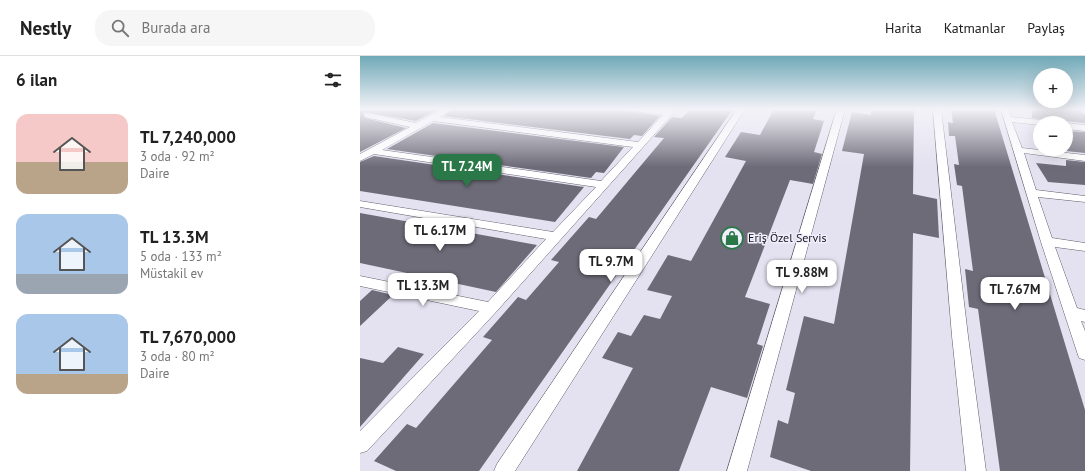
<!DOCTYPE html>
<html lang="tr">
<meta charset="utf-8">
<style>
body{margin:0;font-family:"PT Sans",sans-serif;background:#f6f6f6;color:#222;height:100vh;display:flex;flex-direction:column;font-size:15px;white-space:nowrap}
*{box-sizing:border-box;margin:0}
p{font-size:13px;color:#767676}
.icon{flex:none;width:22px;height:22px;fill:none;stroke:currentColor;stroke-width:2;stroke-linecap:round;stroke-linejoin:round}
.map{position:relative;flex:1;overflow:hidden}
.side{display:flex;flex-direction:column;background:#fff;width:360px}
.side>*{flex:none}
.controls{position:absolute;left:673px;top:12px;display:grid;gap:8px}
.controls a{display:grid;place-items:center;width:40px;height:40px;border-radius:50%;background:#fff;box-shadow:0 4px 16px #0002;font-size:20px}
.price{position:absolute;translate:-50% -34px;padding:0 9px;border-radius:8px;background:#fff;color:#222;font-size:13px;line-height:26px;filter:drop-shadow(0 1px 2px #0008)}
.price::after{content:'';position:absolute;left:50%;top:24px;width:12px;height:9px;margin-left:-6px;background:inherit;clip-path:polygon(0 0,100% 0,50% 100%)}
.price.selected{background:#2a7847;color:#fff}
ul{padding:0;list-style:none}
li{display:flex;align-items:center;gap:12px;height:100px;padding:0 16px}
li span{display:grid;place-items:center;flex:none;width:112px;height:80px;border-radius:12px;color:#555}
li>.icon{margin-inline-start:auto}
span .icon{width:48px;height:48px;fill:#fffc;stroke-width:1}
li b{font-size:17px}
h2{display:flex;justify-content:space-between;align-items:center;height:48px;padding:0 16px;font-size:17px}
header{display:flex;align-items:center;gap:24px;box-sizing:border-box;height:56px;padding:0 20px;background:#fff;border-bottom:1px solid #e0e0e0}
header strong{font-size:19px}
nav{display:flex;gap:22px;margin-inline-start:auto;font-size:14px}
.search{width:280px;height:36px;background:#f6f6f6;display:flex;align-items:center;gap:10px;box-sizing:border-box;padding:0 14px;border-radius:16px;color:#767676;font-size:15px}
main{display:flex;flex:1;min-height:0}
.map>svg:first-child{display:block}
.building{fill:#6d6b78}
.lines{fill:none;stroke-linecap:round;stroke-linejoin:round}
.minor-casing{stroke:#5f5d69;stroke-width:1}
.minor{fill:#fff;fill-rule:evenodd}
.labels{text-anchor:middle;stroke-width:3;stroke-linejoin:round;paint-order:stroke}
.poi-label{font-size:12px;fill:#16151a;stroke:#f1effd;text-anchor:start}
</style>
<header>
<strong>Nestly</strong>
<div class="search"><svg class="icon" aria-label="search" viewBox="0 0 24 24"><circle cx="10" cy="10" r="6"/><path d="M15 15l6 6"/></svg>Burada ara</div>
<nav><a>Harita</a><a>Katmanlar</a><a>Paylaş</a></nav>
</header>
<main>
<section class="side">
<h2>6 ilan<svg class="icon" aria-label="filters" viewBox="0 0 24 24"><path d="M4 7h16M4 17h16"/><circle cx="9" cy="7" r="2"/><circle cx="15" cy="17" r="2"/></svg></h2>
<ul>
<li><span style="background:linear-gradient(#f6c9c9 60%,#b9a48a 0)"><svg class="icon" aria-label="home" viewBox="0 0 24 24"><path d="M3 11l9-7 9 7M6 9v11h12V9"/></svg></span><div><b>TL 7,240,000</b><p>3 oda · 92 m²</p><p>Daire</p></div></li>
<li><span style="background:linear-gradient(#a9c7e8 75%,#9aa5b1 0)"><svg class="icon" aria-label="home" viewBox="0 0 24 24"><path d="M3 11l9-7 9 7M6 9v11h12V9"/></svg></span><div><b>TL 13.3M</b><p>5 oda · 133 m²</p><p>Müstakil ev</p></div></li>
<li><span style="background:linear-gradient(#a9c7e8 75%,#b9a48a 0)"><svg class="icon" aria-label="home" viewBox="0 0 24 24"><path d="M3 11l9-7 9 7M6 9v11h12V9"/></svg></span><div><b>TL 7,670,000</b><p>3 oda · 80 m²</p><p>Daire</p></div></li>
</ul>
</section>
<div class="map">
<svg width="725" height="415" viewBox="0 0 725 415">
<rect width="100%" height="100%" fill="#e4e1f0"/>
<!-- building -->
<path class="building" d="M 0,53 L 79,53 L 56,65 L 5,56 L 3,58 L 5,62 L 46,72 L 0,96 Z
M 93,53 L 233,53 L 247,55 L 248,53 L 255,53 L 300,60 L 282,80 L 274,79 L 270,83 L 84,60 Z
M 330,53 L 373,53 L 119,415 L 36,415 L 14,405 L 47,368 L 56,372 L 132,284 L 123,281 L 158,241 L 166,244 L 199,206 L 191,204 L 229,161 L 236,163 L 304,82 L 294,81 L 312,61 L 322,62 Z
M 414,53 L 457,53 L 453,63 L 464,65 L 454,96 L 462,98 L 453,128 L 430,124 L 385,241 L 410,248 L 397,288 L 403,290 L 387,342 L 351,331 L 319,415 L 217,415 L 273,312 L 242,302 L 258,276 L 271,280 L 284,259 L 300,263 L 312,240 L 287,234 L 308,199 L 331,205 L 386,105 L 365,101 L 381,76 L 400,79 Z
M 511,53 L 554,53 L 553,138 L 577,143 L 579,182 L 553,177 L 550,415 L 451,415 L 410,401 L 418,364 L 428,368 L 435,337 L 426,334 L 444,260 L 474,268 L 504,98 L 482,95 L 492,56 L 511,59 Z
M 591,53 L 634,53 L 725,354 L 725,415 L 640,415 L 618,253 L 609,251 L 605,213 L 613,215 L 602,130 L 597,129 L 594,108 L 599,109 L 595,80 L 589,80 L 588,66 L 593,67 Z
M 672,53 L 719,53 L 725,59 L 725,67 L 672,62 Z
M 73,67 L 264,91 L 244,117 L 236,116 L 231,122 L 27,93 Z
M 706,75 L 725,76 L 725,97 L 706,95 Z
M 14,100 L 224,131 L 195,166 L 0,135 L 0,106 Z
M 706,104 L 725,106 L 725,129 L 688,126 L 676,107 L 706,110 Z
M 0,157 L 177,189 L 136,236 L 0,207 Z
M 12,234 L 33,239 L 0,270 L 0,245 Z
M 38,291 L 64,298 L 0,371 L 0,302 L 23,307 Z"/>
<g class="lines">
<!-- minor casing -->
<g class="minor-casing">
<path id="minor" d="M 82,53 L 92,53 L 80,61 L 278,86 L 303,59 L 275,55 L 271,53 L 317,53 L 136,256 L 7,395 L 0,397 L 0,375 L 119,255 L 0,230 L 0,220 L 128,246 L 186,183 L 0,151 L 0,145 L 193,176 L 236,131 L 14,98 L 0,105 L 0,98 L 50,71 L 5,61 L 4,59 L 5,57 L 8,57 L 56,67 ZM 73,65 L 273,91 L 241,125 L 22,94 Z
M 377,53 L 385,53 L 155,415 L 134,415 L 137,408 Z
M 477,53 L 485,53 L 387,415 L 367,415 Z
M 573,53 L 581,53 L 608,280 L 626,415 L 606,415 L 592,280 Z
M 641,53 L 649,53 L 651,61 L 681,64 L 685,67 L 680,67 L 680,69 L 652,66 L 662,92 L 725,99 L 725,105 L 664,97 L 676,134 L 725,140 L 725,146 L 678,141 L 692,182 L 725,187 L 725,195 L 695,191 L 717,252 L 725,254 L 725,266 L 721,265 L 725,275 L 725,304 L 719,302 L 681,186 Z
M 706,67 L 725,69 L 725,75 L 706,73 Z"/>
</g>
<!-- minor -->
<use href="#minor" class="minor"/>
</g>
<!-- sky -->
<linearGradient id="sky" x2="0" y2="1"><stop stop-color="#6fa9b7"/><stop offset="0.48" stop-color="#f3f2f8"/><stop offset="1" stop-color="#f3f2f8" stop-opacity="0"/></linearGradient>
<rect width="725" height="111" fill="url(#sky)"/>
<!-- icons -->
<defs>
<g id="shop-ring" transform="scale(1.15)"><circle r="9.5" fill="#f1effd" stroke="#2a7847" stroke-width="1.5"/><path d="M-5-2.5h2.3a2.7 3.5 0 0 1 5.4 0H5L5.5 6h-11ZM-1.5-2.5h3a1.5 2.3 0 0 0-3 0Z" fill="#2a7847"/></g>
</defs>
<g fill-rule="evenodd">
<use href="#shop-ring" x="372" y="182"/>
</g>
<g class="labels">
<!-- poi labels -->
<g class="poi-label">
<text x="388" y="186">Eriş Özel Servis</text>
</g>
</g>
</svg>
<div class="controls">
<a>+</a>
<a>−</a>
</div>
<b class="price selected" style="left:107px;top:132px">TL 7.24M</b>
<b class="price" style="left:80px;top:196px">TL 6.17M</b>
<b class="price" style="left:251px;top:227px">TL 9.7M</b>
<b class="price" style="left:442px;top:238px">TL 9.88M</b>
<b class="price" style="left:63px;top:251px">TL 13.3M</b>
<b class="price" style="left:655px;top:255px">TL 7.67M</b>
</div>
</main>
